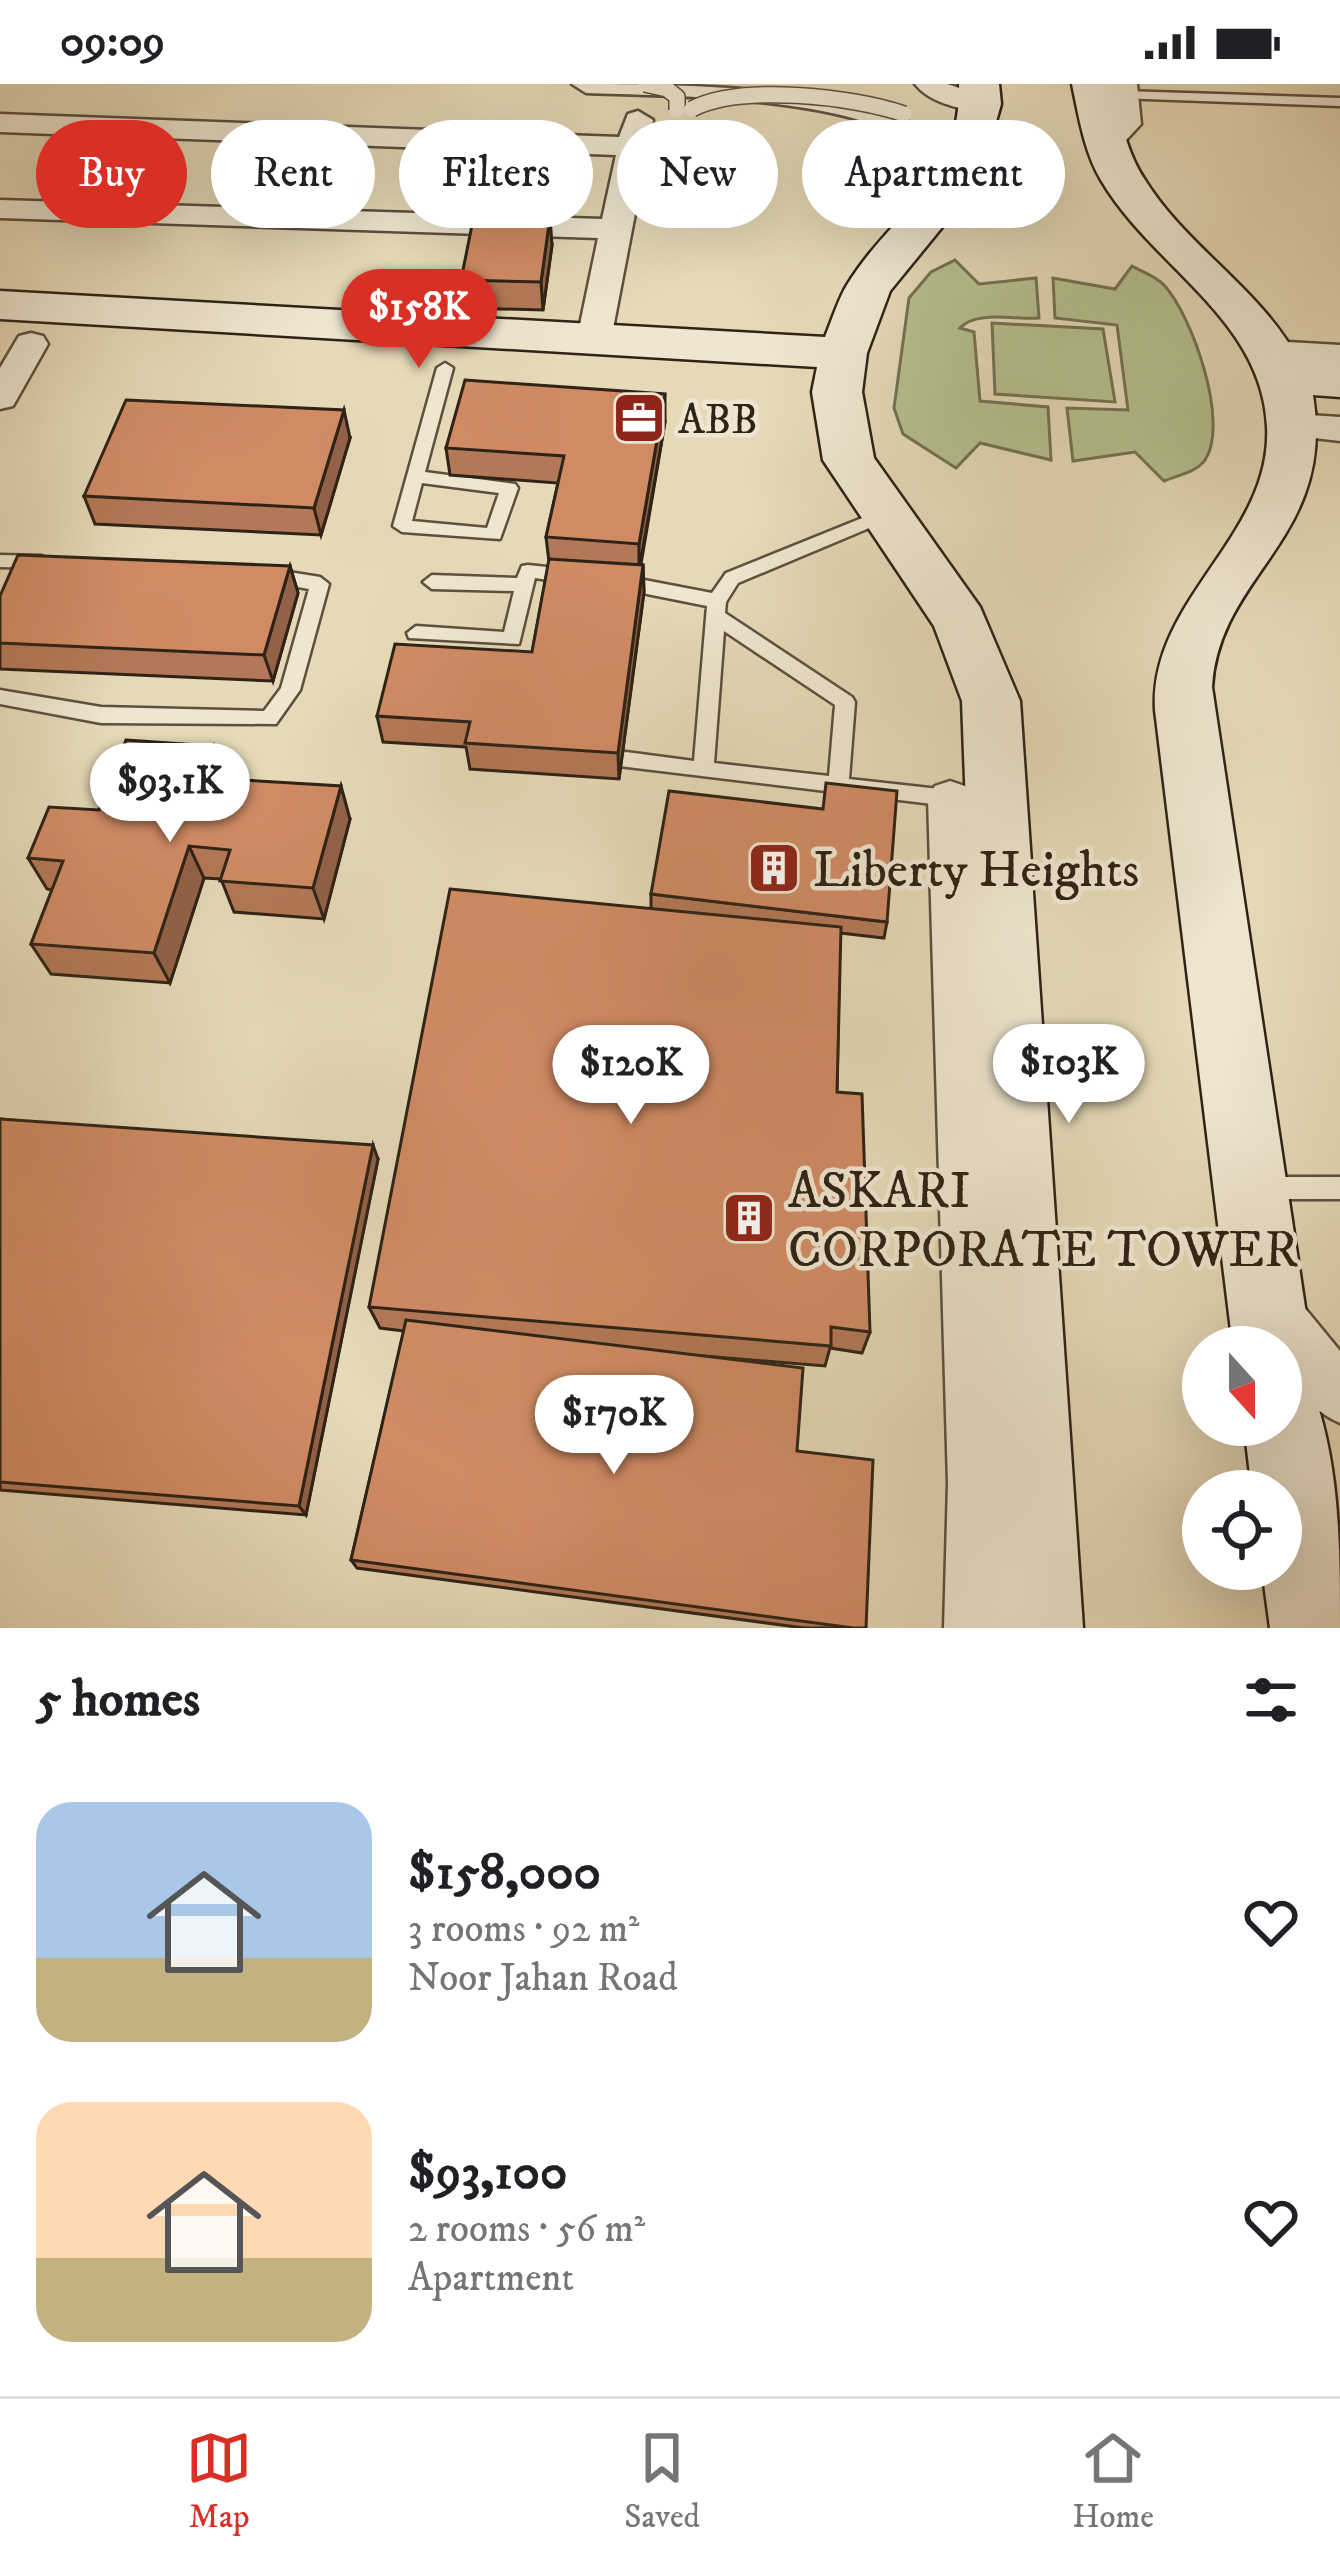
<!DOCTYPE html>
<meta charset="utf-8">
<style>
body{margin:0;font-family:"IM FELL DW Pica",serif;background:#f2f2f2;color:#202124;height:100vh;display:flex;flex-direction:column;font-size:45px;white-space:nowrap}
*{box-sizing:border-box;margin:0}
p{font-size:39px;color:#757577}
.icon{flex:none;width:66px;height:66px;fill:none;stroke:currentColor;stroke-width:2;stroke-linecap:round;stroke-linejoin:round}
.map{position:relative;height:1544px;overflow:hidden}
.drawer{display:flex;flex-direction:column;background:#fff;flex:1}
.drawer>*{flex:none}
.banner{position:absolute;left:36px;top:36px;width:1269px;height:108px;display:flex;gap:24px}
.needle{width:78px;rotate:159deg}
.buttons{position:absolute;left:1182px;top:1242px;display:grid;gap:24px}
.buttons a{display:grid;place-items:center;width:120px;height:120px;border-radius:50%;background:#fff;box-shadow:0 12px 48px #0002;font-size:60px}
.price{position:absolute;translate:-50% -102px;padding:0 27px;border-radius:42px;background:#fff;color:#222;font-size:39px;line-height:78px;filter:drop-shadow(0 3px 6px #0008)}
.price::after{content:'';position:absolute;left:50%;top:72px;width:36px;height:27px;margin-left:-18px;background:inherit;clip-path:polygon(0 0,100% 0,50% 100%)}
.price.current{background:#d93025;color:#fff}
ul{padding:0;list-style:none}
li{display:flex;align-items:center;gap:36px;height:300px;padding:0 36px}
li span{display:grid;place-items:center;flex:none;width:336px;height:240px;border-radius:36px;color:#555}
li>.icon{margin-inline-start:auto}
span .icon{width:144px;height:144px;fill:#fffc;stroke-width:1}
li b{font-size:51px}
h2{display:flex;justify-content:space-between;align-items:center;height:144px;padding:0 36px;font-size:51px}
.pill{padding:0 42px;border-radius:54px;background:#fff;box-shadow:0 12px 48px #0002;font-size:42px;line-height:108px}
.pill.current{background:#d93025;color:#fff}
.status{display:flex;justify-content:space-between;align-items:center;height:84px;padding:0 60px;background:#fff;direction:ltr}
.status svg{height:33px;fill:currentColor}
.dock{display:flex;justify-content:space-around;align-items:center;height:168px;border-top:3px solid #e0e0e0;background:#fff;font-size:33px;color:#757577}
.dock a{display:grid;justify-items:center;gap:6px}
.dock .current{color:#d93025}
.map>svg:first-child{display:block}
.green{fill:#b5bf8e;stroke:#727152;stroke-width:3}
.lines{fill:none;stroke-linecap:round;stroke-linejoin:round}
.lane-casing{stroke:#5c503e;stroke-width:5}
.street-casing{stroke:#5c503e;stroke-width:5}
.secondary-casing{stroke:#2e2316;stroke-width:5}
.lane{fill:#eee6d0;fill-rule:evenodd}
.street{fill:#eee6d0;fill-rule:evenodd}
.secondary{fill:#eee6d0;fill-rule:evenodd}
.lane-bridge-casing{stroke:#5c503e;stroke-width:18;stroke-linecap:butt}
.lane-bridge{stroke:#eee6d0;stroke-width:15}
.wall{fill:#b37857;stroke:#2e2316;stroke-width:3}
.shaded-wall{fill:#926147;stroke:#2e2316;stroke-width:3}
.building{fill:#d08b65;stroke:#2e2316;stroke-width:3}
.labels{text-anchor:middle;stroke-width:9;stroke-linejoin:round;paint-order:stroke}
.far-poi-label{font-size:42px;fill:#2e2316;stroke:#eee6d0;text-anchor:start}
.poi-label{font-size:51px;fill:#2e2316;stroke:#eee6d0;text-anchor:start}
</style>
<div class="status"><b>09:09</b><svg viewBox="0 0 49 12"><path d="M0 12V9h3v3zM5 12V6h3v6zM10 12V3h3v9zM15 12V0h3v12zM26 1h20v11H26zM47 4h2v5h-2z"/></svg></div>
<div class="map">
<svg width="1340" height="1544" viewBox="0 0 1340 1544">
<rect width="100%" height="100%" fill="#e5d9b7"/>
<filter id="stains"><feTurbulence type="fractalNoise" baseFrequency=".00167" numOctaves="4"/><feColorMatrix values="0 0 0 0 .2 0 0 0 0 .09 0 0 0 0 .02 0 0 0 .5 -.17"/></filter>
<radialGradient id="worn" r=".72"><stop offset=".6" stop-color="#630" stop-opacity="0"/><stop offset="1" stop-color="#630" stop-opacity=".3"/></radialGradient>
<!-- green -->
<path class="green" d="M 955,176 L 979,200 L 1036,194 L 1039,234 C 1015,236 976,226 960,244 L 974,248 L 980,317 L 1048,323 L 1051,376 L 980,359 L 956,384 L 903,350 L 894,324 L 909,214 L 931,188 Z
M 1132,182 C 1142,188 1156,192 1164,201 C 1192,231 1230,339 1205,376 C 1197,388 1176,392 1164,397 L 1135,368 L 1073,377 L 1067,324 L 1128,326 L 1117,241 L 1055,234 L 1053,194 L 1115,205 Z
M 992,239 L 1103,245 L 1115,318 L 995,310 Z"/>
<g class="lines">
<!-- lane casing -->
<g class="lane-casing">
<path id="lane" d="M 1123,7 L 1340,14 L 1340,22 L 1118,14 L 1118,8 Z
M 445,279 L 453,284 L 425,388 L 515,400 L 518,404 L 500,455 L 402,448 L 393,442 L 437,284 ZM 422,399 L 499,409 L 487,444 L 412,437 Z
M 887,424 L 896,430 L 893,434 L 738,499 L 726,518 L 725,529 L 852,613 L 855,618 L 849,695 L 957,707 L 964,709 L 967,715 L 964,721 L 957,723 L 619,682 L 616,676 L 619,670 L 626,668 L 694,677 L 707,522 L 612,503 L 609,498 L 612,493 L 618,491 L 712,509 L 726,489 ZM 724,547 L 835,621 L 829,692 L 714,679 Z
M 0,471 L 42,472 L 51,478 L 42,484 L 0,483 Z
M 528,481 L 575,486 L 584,493 L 575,500 L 535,494 L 519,560 L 409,554 L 407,549 L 416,542 L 504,548 L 514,507 L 432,505 L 423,498 L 432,491 L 517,494 L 522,482 Z
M 270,485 L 320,493 L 329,500 L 300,606 L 276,640 L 101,639 L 0,620 L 0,606 L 101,623 L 264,627 L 281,604 L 309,505 L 264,497 L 261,492 L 264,487 Z
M 1260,1093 L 1340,1093 L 1340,1115 L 1260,1115 L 1251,1112 L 1248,1104 L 1251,1096 Z"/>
</g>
<!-- street casing -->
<g class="street-casing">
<path id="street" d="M 572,0 C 663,0 866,0 935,53 C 950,67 957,91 966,110 L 950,119 L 939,117 C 929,101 927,79 915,66 C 866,11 659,12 586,9 Z
M 915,0 L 947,0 L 990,14 L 995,20 L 980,29 C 956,23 930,19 915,0 Z
M 1109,0 L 1137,0 L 1141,40 L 1116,67 L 1105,70 L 1090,61 L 1111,38 Z
M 638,27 L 653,36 L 611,255 L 606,263 L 582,263 L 577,255 L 598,154 L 0,134 L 0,116 L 602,135 L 616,71 L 0,48 L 0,30 L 619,53 L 628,30 Z
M 31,249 L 43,252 L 48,260 L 13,322 L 0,325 L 0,284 L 19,252 Z
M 1268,257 L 1340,261 L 1340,283 L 1256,276 L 1251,268 L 1256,260 Z
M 1293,330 L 1340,333 L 1340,357 L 1280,350 L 1275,342 L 1280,334 Z
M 950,697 L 965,702 L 972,714 L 1006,1399 L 1006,1544 L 944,1544 L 948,1399 L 928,714 L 935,702 Z
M 1271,1198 L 1290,1206 L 1340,1267 L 1340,1339 C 1312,1327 1281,1294 1281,1263 L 1267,1263 L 1244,1225 L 1252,1206 Z"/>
</g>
<!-- secondary casing -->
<g class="secondary-casing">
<path id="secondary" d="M 959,0 L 999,0 L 1001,20 L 979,98 L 890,207 L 867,269 L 862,308 L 874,374 L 980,523 L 1020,617 L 1083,1544 L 997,1544 L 962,617 L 934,542 L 823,376 L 812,308 L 817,283 L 0,235 L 0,207 L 825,253 C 832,236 838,216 847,201 C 891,129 962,98 959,0 Z
M 1072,0 L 1112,0 C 1120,33 1126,68 1145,96 C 1188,165 1263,206 1300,279 L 1340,281 L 1340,313 L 1313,311 C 1336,455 1219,489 1212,603 L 1311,1263 L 1296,1292 L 1309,1297 C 1340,1374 1340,1462 1340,1544 L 1270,1544 L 1262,1485 L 1281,1485 L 1281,1407 L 1252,1407 L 1244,1341 L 1281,1341 L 1281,1263 L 1233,1263 L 1155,626 C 1149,515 1273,452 1267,342 C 1262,234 1151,182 1101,96 C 1084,67 1079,33 1072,0 Z"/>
</g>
<!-- lane -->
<use href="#lane" class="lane"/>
<!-- street -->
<use href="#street" class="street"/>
<!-- secondary -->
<use href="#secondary" class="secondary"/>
<!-- lane-bridge casing -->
<g class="lane-bridge-casing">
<path id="lane-bridge" d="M 645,0 L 667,5 L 677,13 L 677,26
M 692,25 C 740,0 852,12 904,30"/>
</g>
<!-- lane-bridge -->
<use href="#lane-bridge" class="lane-bridge"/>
</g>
<!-- wall -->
<path class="wall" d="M 552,161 L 543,226 L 465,224 L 461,196 Z
M 665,338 L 641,480 L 643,481 L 644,508 L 619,695 L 470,685 L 466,663 L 383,658 L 377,632 L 532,568 L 549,478 L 546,453 L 558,399 L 450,391 L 446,364 Z
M 350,354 L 321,451 L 95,440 L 84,412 Z
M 290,482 L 298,509 L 273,597 L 0,585 L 0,559 Z
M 214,662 L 227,695 L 218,720 L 350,735 L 324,835 L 234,828 L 221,795 L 204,794 L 170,899 L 51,890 L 31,860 L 52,806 L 47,805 L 28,774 L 99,726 Z
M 651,810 L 887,838 L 884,854 L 840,849 L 837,1008 L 870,1248 L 862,1269 L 830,1264 L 825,1282 L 704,1272 L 797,1367 L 866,1544 L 804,1544 L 357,1484 L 351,1476 L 404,1247 L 380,1244 L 369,1223 L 651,824 Z
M 0,1035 L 378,1075 L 306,1431 L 0,1406 Z"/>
<!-- shaded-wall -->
<path class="shaded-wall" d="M 550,133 L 552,161 L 543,226 L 541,198 Z
M 665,310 L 665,338 L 639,487 L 639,460 Z
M 344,326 L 350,354 L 321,451 L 314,424 Z
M 643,481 L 644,508 L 619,695 L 618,669 Z
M 290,482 L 298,509 L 273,597 L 264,571 Z
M 214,662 L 227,695 L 208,750 L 194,718 Z
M 341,702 L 350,735 L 324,835 L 313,804 Z
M 189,762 L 204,794 L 170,899 L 154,869 Z
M 373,1061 L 378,1075 L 306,1431 L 299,1422 Z"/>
<!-- building -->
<path class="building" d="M 474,131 L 550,133 L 541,198 L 461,196 Z
M 465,296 L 665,310 L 639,460 L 546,453 L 564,372 L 446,364 Z
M 126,316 L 344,326 L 314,424 L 84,412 Z
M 18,471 L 290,482 L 264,571 L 0,559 L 0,512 Z
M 549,475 L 643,481 L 618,669 L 465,659 L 470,638 L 377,632 L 395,560 L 532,568 Z
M 126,656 L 214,662 L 194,718 L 222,720 L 242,696 L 341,702 L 313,804 L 220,797 L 230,766 L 189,762 L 154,869 L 31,860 L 63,777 L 28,774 L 49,723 L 99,726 Z
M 826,699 L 897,707 L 887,838 L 651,810 L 669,707 L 823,725 Z
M 450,805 L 841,843 L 837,1008 L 862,1010 L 870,1248 L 831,1243 L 831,1262 L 369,1223 Z
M 0,1035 L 373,1061 L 299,1422 L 0,1398 Z
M 406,1236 L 803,1284 L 797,1367 L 873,1376 L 866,1544 L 853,1544 L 351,1476 Z"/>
<!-- icons -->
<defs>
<g id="office-square" transform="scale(2.7)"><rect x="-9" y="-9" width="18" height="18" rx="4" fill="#8f2418" stroke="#eee6d0"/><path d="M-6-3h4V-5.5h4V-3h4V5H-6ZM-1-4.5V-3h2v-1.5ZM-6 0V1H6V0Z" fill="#fff"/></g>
<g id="building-square" transform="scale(2.7)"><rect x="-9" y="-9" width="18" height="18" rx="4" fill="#8f2418" stroke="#eee6d0"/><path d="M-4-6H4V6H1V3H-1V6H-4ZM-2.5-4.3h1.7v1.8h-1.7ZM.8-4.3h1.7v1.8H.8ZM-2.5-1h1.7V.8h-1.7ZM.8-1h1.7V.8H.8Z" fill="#fff"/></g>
</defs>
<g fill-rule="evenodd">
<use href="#office-square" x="639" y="334"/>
<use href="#building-square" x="774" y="784"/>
<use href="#building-square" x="749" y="1134"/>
</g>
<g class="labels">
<!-- far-poi labels -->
<g class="far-poi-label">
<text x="678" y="349">ABB</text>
</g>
<!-- poi labels -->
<g class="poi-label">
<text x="813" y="802">Liberty Heights</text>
<text x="788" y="1123">ASKARI<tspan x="788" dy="59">CORPORATE TOWER</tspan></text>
</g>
</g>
<rect width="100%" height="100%" filter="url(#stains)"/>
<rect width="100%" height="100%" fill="url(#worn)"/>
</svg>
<div class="buttons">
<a><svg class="needle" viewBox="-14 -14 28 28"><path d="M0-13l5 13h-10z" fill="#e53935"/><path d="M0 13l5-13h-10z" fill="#757577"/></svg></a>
<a><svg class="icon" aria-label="locate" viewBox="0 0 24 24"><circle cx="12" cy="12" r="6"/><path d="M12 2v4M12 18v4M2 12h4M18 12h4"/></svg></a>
</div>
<b class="price current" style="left:419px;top:287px">$158K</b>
<b class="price" style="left:170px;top:761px">$93.1K</b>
<b class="price" style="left:1069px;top:1042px">$103K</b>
<b class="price" style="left:631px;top:1043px">$120K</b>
<b class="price" style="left:614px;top:1393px">$170K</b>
<div class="banner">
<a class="pill current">Buy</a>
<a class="pill">Rent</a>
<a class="pill">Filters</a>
<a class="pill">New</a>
<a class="pill">Apartment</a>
</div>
</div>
<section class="drawer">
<h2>5 homes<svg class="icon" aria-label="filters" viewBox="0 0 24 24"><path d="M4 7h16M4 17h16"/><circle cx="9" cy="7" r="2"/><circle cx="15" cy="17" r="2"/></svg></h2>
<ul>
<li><span style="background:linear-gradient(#a9c7e8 65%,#c2b280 0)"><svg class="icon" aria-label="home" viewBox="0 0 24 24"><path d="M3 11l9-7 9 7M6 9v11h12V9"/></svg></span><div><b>$158,000</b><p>3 rooms · 92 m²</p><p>Noor Jahan Road</p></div><svg class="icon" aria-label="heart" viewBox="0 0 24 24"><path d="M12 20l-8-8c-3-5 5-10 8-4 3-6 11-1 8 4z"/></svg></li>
<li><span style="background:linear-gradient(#ffd9b3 65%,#c2b280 0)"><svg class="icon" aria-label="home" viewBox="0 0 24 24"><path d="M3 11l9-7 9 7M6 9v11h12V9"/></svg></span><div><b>$93,100</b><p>2 rooms · 56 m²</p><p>Apartment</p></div><svg class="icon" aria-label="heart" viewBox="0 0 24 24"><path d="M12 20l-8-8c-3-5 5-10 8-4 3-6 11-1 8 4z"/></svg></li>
</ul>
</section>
<nav class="dock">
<a class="current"><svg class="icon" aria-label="map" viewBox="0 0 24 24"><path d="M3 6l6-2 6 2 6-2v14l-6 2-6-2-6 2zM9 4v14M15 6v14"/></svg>Map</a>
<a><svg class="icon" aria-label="saved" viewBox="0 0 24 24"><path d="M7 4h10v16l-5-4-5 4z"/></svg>Saved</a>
<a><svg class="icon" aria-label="home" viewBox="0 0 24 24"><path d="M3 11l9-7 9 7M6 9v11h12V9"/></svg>Home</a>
</nav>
